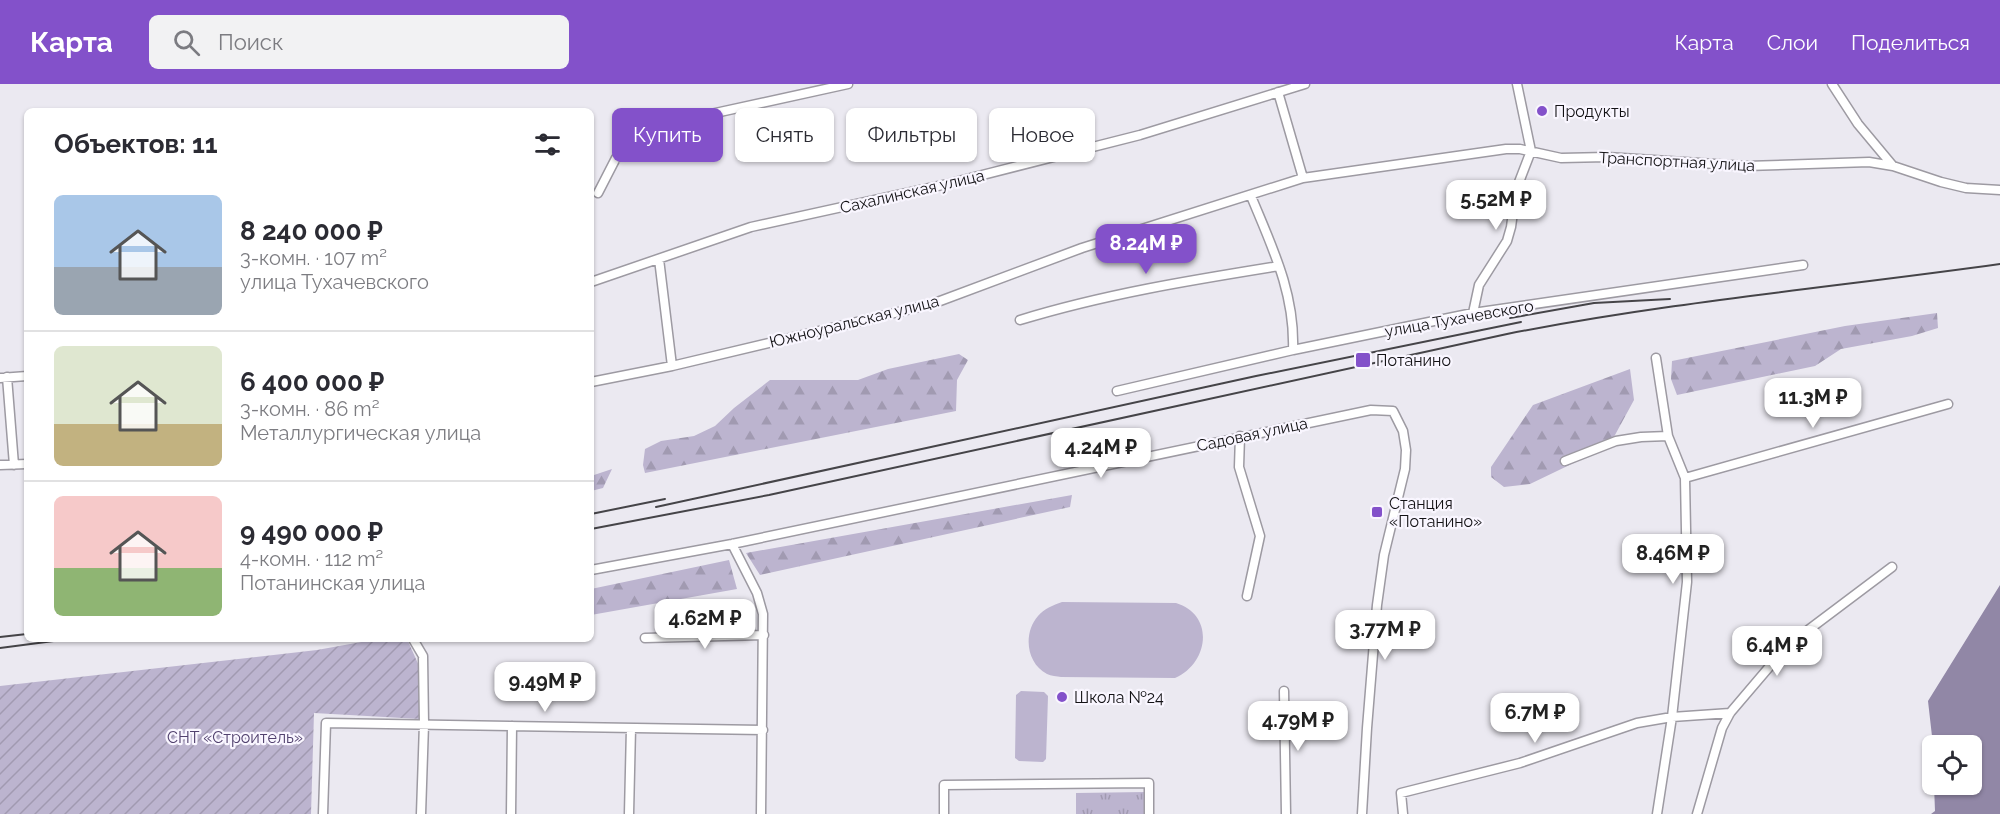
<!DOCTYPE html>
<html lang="ru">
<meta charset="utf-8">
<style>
body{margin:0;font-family:Raleway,sans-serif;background:#f2f2f3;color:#2b2b33;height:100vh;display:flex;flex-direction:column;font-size:22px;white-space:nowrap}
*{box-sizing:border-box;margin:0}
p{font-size:20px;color:#7c7c81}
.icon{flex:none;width:33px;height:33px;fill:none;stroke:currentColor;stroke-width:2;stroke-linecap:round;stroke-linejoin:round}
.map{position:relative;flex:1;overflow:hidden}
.sheet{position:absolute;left:24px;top:24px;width:570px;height:534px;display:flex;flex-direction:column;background:#fff;border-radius:9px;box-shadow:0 2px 4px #0004}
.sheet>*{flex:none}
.banner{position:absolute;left:612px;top:24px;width:570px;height:54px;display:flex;gap:12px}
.controls{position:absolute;left:1922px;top:651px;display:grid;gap:12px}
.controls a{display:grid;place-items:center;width:60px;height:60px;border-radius:9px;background:#fff;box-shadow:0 2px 4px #0004;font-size:30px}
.price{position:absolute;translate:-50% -51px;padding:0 14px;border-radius:12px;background:#fff;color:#222;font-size:20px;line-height:39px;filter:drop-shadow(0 2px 3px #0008)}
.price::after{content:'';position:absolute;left:50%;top:36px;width:18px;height:14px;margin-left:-9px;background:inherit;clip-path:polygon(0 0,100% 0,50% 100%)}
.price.on{background:#8351ca;color:#fff}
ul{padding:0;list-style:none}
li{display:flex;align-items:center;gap:18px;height:150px;padding:0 30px}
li+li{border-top:2px solid #e1e1e2}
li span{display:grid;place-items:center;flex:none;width:168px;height:120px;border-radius:9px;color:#555}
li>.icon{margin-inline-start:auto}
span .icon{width:72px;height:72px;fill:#fffc;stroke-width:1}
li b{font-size:26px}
h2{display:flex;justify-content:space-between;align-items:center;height:72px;padding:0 30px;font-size:26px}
.tag{padding:0 21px;border-radius:9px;background:#fff;box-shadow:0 2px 4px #0004;font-size:21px;line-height:54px}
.tag.on{background:#8351ca;color:#fff}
header{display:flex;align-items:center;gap:36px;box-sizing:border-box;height:84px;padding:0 30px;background:#8351ca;color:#fff}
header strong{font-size:28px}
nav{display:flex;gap:33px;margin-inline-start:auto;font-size:21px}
.search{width:420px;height:54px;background:#f2f2f3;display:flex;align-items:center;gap:15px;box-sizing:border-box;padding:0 21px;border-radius:9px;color:#7c7c81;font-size:22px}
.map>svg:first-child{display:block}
.grass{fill:url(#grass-tufts)}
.forest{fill:url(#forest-firs)}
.garden{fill:url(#garden-furrows)}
.pitch{fill:#bcb4cf}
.water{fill:#9187a6}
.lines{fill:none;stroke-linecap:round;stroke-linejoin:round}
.minor-casing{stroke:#9d9aa2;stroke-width:11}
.minor{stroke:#fff;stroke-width:8}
.rail{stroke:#454448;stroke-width:2}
.poi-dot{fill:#8351ca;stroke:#f9f6ff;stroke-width:2}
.labels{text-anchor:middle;stroke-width:4.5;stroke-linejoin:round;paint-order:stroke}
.poi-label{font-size:16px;fill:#131215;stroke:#f9f6ff;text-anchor:start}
.street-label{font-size:16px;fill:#131215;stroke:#f9f6ff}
.park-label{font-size:16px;fill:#51416e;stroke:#f9f6ff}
</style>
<header>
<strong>Карта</strong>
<div class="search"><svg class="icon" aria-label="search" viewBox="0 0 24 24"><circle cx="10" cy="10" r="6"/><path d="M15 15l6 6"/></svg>Поиск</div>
<nav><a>Карта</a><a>Слои</a><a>Поделиться</a></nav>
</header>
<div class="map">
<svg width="2000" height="730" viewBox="0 0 2000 730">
<defs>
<pattern id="grass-tufts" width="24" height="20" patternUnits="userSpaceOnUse" patternTransform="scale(1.5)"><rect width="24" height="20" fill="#bcb4cf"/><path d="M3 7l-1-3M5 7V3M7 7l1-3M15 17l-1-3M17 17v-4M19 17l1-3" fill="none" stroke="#a19ab1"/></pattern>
<pattern id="forest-firs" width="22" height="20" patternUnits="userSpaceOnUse" patternTransform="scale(1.5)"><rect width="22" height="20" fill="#bcb4cf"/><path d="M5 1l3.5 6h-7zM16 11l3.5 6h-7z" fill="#a19ab1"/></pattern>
<pattern id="garden-furrows" width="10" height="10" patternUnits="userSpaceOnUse" patternTransform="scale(1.5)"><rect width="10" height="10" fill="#bcb4cf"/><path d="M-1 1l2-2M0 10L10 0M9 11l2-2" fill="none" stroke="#a19ab1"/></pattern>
</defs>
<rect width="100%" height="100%" fill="#ebe9f1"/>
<!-- grass -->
<path class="grass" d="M 1145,708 L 1145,730 L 1076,730 L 1076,709 Z"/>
<!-- forest -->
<path class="forest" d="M 1937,229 L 1938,244 L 1912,252 L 1841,265 L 1815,282 L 1677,311 L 1671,295 L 1672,277 L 1845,242 Z
M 959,270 L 968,276 L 957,296 L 956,327 L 645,389 L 643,381 L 645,365 L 661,357 L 694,352 L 715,342 L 734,324 L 770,296 L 858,296 L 888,285 Z
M 1630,285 L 1634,316 L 1609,362 L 1530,400 L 1504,403 L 1491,393 L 1491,383 L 1533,321 Z
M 612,385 L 603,404 L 591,407 L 591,392 Z
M 1072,411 L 1070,423 L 760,491 L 746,469 Z
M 729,476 L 737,505 L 591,531 L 591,505 Z"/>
<!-- garden -->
<path class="garden" d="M 378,555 L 407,555 L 420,584 L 420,635 L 314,629 L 311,730 L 0,730 L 0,602 L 317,566 Z"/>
<!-- pitch -->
<path class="pitch" d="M 1062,518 L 1176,519 C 1215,531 1209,579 1175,594 L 1061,593 C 1057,592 1051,592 1047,590 C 1026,579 1023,549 1038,532 C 1044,525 1053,521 1062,518 Z
M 1021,607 L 1044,608 L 1048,612 L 1046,675 L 1043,678 L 1019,677 L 1015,674 L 1016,611 Z"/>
<!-- water -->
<path class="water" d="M 2000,501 L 2000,730 L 1931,730 L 1935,727 L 1934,701 L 1971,700 L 1971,662 L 1933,661 L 1928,617 Z"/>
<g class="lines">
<!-- minor casing -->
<g class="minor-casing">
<path id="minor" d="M 1517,0 L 1531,67
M 1832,0 L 1858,40 L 1893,82 L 1941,98 L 1966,104 L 2000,106
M 1278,8 L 1303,94
M 598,109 L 616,74 L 660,56 L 697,33 L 848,0
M 1251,112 C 1272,163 1295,209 1293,266
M 659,175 L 672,282
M 591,198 L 751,143 L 947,100 L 1140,51 L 1305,0
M 1473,229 L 1479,201 L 1507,157 L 1511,143 L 1516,106 L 1531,67
M 1020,236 C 1105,210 1192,196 1279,182
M 1656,274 L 1668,352 L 1685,394 L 1687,498 L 1672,633 L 1657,730
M 7,293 L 14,381
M 0,294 L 27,292
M 591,298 L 672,282 L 932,220 L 1082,164 L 1303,94 L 1506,65 L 1520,65 L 1561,74 L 1607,73 L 1746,82 L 1869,78 L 1893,82
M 1117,307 L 1293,266 L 1473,229 L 1803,181
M 1240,352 L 1239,383 L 1260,452 L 1247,512
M 1565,377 L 1616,357 L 1641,353 L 1668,352
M 0,381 L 27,380
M 1685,394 L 1948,320
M 732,460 L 757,509 L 763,530 L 761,730
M 591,486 L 732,460 L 1371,326 L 1393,327 L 1403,347 L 1406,366 L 1405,385 L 1384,471 L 1377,521 L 1367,644 L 1362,730
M 645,554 L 764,551
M 413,555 L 423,572 L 424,640 L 421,730
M 1284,607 L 1286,730
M 323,730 L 326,639 L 763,646
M 511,730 L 512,642
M 629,730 L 631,644
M 944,730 L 944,701 L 1149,699 L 1149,730
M 1403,730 L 1401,709 L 1520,679 L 1637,639 L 1672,633 L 1730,629
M 1697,730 L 1722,644 L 1730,629 L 1787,562 L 1892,483"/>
</g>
<!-- minor -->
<use href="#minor" class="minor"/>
<!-- rail -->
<path class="rail" d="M 1510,234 L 1594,219 L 1670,215
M 656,423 L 1256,292 L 1521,238
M 591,430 L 665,415
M 591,445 L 769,411 L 1507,250 C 1670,218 1836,203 2000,180
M 0,553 L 27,550
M 0,564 L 69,555"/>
</g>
<!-- markers -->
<g class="poi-dot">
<circle cx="1542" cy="27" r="6"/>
<rect x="1355" y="268" width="16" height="16" rx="3"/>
<rect x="1371" y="422" width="12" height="12" rx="3"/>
<circle cx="1062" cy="613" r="6"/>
</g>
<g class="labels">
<!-- poi labels -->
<g class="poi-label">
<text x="1554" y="33">Продукты</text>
<text x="1376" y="282">Потанино</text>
<text x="1389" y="425">Станция<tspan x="1389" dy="18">«Потанино»</tspan></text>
<text x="1074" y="619">Школа №24</text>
</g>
<!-- street labels -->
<g class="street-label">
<text transform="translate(1677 77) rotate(3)" y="6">Транспортная улица</text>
<text transform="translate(912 107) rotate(-13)" y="6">Сахалинская улица</text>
<text transform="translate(1459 234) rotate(-10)" y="6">улица Тухачевского</text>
<text transform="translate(854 237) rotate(-14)" y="6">Южноуральская улица</text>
<text transform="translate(1252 350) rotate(-12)" y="6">Садовая улица</text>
</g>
<!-- park labels -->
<g class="park-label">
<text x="235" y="659">СНТ «Строитель»</text>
</g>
</g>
</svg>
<div class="controls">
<a><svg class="icon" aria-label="locate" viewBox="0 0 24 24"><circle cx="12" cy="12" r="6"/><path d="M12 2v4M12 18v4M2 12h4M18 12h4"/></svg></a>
</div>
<b class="price" style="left:1496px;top:147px">5.52M ₽</b>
<b class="price on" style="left:1146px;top:191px">8.24M ₽</b>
<b class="price" style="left:1813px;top:345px">11.3M ₽</b>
<b class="price" style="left:1101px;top:395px">4.24M ₽</b>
<b class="price" style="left:1673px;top:501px">8.46M ₽</b>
<b class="price" style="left:705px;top:566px">4.62M ₽</b>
<b class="price" style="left:1385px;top:577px">3.77M ₽</b>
<b class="price" style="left:1777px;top:593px">6.4M ₽</b>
<b class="price" style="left:545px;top:629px">9.49M ₽</b>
<b class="price" style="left:1535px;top:660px">6.7M ₽</b>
<b class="price" style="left:1298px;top:668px">4.79M ₽</b>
<div class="banner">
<a class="tag on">Купить</a>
<a class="tag">Снять</a>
<a class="tag">Фильтры</a>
<a class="tag">Новое</a>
</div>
<section class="sheet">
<h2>Объектов: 11<svg class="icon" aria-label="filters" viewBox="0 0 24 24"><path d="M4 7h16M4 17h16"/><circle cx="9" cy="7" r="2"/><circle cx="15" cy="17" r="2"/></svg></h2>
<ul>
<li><span style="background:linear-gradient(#a9c7e8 60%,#9aa5b1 0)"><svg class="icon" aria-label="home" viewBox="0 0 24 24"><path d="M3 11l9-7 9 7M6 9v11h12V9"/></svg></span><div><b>8 240 000 ₽</b><p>3-комн. · 107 m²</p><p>улица Тухачевского</p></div></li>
<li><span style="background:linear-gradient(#dfe7d0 65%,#c2b280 0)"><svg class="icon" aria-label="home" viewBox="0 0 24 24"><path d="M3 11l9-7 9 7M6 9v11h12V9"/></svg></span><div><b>6 400 000 ₽</b><p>3-комн. · 86 m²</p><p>Металлургическая улица</p></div></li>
<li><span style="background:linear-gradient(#f6c9c9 60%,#8fb573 0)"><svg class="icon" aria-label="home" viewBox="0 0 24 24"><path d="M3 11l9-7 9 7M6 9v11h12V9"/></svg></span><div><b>9 490 000 ₽</b><p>4-комн. · 112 m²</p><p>Потанинская улица</p></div></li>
</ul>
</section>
</div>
